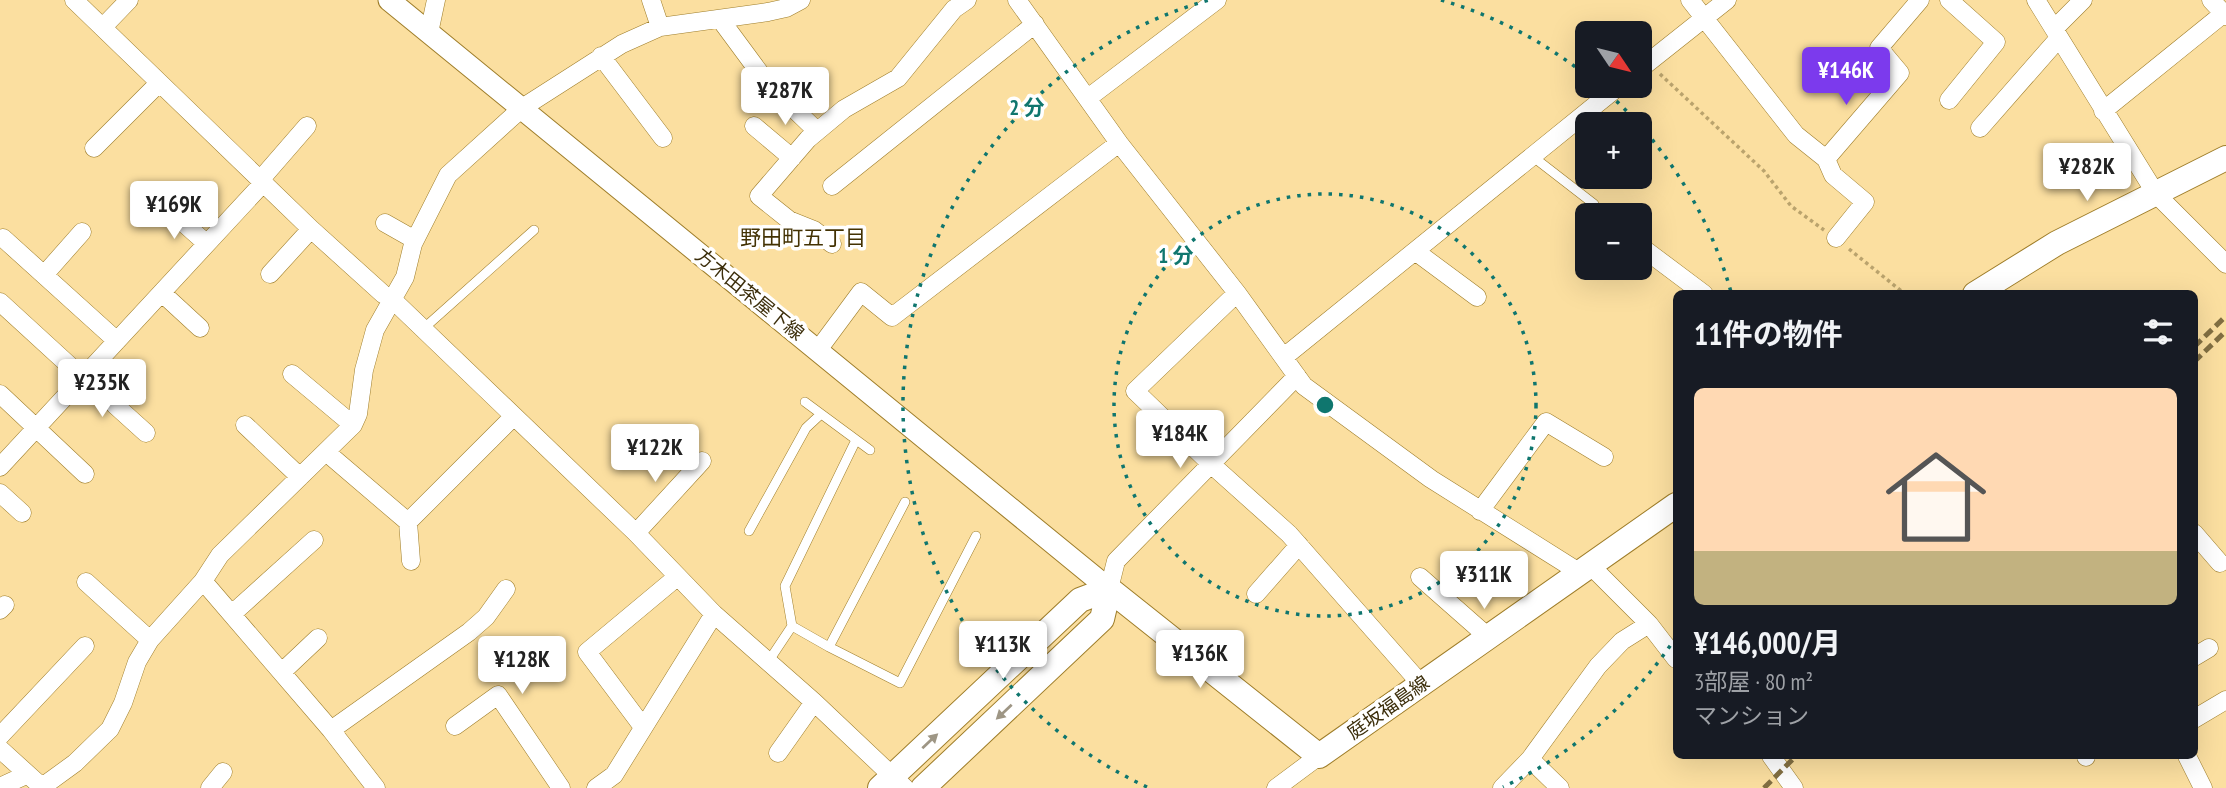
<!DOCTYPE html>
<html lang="ja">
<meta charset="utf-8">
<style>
body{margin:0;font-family:"PT Sans Narrow","Noto Sans JP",sans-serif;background:#242831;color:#f1f3f6;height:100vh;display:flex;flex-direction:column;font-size:26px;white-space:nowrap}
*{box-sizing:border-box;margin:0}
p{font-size:23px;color:#9ea1a6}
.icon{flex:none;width:38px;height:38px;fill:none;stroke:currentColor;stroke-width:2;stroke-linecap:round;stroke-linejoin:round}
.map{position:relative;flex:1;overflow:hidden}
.sheet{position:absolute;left:1673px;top:290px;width:525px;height:469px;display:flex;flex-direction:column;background:#171b24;border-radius:10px;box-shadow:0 7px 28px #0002}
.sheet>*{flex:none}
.needle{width:46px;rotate:125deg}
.fabs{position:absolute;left:1575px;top:21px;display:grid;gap:14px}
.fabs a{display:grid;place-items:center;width:77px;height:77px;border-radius:10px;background:#171b24;box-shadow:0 7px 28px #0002;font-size:35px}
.price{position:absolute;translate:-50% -60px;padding:0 16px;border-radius:7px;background:#fff;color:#222;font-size:23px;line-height:46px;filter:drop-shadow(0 2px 4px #0008)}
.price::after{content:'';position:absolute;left:50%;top:42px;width:21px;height:16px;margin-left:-10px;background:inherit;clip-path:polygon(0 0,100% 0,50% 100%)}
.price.on{background:#7c3aed;color:#fff}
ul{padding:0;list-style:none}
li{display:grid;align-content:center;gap:14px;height:371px;padding:0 21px}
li+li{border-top:2px solid #363941}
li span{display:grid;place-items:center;height:217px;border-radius:10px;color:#555}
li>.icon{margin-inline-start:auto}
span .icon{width:126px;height:126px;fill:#fffc;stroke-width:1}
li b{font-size:30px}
h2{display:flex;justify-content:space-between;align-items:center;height:84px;padding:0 21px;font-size:30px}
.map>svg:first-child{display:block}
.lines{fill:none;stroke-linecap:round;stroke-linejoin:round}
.service-casing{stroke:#9e7d29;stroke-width:10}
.minor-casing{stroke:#9e7d29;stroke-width:19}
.tertiary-casing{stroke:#9e7d29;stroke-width:23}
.secondary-casing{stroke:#9e7d29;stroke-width:26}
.path{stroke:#baa36d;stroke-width:3.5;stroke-dasharray:3.5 3.5;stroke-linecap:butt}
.service{stroke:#fff;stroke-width:9}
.minor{stroke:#fff;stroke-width:18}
.tertiary{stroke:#fff;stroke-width:21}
.secondary{stroke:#fff;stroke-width:24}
.rail{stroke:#826f42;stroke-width:5;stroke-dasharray:10 5;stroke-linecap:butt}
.oneway{fill:#9e9685}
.ring{fill:none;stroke:#0f766e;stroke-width:3.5;stroke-dasharray:3.5 7}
.labels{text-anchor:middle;stroke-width:7;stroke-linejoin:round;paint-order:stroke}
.street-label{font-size:19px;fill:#3c2e0b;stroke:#fff}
.neighbourhood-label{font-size:21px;fill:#433203;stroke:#fff}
.centre{fill:#0f766e;stroke:#fff;stroke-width:3.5}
.ring-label{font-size:21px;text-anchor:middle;font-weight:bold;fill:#0f766e;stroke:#fff;stroke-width:7;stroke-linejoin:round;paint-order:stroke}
</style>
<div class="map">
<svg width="2226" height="788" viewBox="0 0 2226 788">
<rect width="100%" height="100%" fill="#fbdfa0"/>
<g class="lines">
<!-- service casing -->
<g class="service-casing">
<path id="service" d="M 1584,113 L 1598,124
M 1532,156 L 1594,204
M 423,329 L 534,230
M 805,402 L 870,450
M 749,531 L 806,428 L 821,414
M 792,626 L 829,647 L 900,683 L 976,536
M 829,647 L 905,502
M 768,662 L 792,626 L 785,586 L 856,440"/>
</g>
<!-- minor casing -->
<g class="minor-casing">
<path id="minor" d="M 74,0 L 311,229 L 383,294 L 393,300 L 636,533 L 714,614 L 814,702 L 905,788
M 651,0 L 660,27
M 1017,0 L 1119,143 L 1237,293 L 1304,386 L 1431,479 L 1579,572
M 1690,0 L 1796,135 L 1826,159
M 2036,0 L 2156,194 L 2226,264
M 2211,0 L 2226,16
M 720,19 L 768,84 L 817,131
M 103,27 L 129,0
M 2054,29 L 2083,0
M 429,33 L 436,0
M 601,56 L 663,138
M 1640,69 L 1727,0
M 1088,98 L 1217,0
M 1949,100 L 1996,42 L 1949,0
M 2103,111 L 2223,14
M 754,126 L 792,158
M 1980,128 L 2059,38
M 94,148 L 159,83
M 261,179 L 307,126
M 832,186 L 1035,24
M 169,210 L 206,243
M 385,223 L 415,240
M 3,238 L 117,341
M 1836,238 L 1865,202 L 1833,175 L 1826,159 L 1900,73 L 1879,48 L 1920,0
M 832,244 L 814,230 L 789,220 L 759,196 L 808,139 L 844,109 L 898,78 L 954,9 L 967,0
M 1640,246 L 1704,294
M 1415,251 L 1477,297
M 270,274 L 311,229
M 44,275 L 82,232
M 162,293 L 200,328
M 1237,293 L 1135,391 L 1212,465 L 1289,534 L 1421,684
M 0,302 L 83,378
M 818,350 L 861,292 L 892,317 L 1119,143
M 1284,357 L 1619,86
M 88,373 L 98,382 L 115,405 L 146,433
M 292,374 L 353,425
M 0,394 L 85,474
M 245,425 L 300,477
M 326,452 L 408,522 L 514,416
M 0,467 L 264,182
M 0,493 L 22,513
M 1480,511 L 1546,422 L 1604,457
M 408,522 L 411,561
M 636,533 L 702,461
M 2194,533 L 2220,563
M 1590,565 L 1649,624 L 1676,659
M 1420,577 L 1487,636
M 203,581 L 331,730 L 376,788
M 86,582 L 150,640
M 1109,589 L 1116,561 L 1297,376
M 1256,594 L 1299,545
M 0,610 L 5,605
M 232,614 L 314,540
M 2194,657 L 2209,648
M 282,672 L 318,638
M 2194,719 L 2226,700
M 455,726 L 498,695 L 561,788
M 643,727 L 587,652 L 677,577
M 331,730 L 469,632 L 486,617 L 506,589
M 0,736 L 85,646
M 0,749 L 43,788
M 778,753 L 814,702
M 1771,756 L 1794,788
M 2086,756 L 2086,757
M 2187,756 L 2203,788
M 1530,759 L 1560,788
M 0,787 L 26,775
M 42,787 L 75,763 L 110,729 L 123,703 L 137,662 L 150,640 L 203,581 L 220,555 L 353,425 L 358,414 L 364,370 L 375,330 L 405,277 L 413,244 L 448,175 L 522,108 L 622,44 L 660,27 L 768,12 L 786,8 L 801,0
M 210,788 L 223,772
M 596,788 L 614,775 L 714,614
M 1276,788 L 1319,756
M 1502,788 L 1530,759 L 1598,666 L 1622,641 L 1649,624"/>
</g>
<!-- tertiary casing -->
<g class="tertiary-casing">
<path id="tertiary" d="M 389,0 L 1109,589"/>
</g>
<!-- secondary casing -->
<g class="secondary-casing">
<path id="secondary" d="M 1975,294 L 2057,243 L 2226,158
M 1109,589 L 1319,756 L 1676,505
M 880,788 L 1080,600 L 1109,589
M 923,788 L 1102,619 L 1109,589"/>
</g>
<!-- path -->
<path class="path" d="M 1660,74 L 1764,171 L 1791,206 L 1824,230
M 1849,249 L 1905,294"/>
<!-- service -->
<use href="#service" class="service"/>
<!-- minor -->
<use href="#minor" class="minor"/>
<!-- tertiary -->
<use href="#tertiary" class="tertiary"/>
<!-- secondary -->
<use href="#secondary" class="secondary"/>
<!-- rail -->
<path class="rail" d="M 2194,347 L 2226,316
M 2194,362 L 2226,331
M 1764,788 L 1796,756"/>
</g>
<!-- one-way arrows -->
<defs><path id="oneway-solid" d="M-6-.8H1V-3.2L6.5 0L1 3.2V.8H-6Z" transform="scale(1.75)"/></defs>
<g class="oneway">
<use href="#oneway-solid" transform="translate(1004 712) rotate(137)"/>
<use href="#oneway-solid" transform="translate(930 741) rotate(-43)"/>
</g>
<!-- distance rings -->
<g class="ring">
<circle cx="1325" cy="405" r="211"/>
<path d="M1676 637A421 421 0 0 1 1503 787M1147 787A421 421 0 0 1 1209 0M1441 0A421 421 0 0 1 1587 76M1601 87A421 421 0 0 1 1731 292"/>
</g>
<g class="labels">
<!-- street labels -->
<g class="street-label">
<text transform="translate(750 294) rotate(39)" y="7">方木田茶屋下線</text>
<text transform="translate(1388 707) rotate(-35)" y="7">庭坂福島線</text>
</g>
<!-- neighbourhood labels -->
<g class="neighbourhood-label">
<text x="803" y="245">野田町五丁目</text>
</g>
</g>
<circle cx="1325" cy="405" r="10" class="centre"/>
<g class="ring-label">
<text x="1027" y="115">2 分</text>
<text x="1176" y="263">1 分</text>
</g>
</svg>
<div class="fabs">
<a><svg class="needle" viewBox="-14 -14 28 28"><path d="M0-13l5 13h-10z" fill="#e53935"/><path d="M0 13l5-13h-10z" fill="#9ea1a6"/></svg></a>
<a>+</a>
<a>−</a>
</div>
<b class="price on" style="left:1846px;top:107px">¥146K</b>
<b class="price" style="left:785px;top:127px">¥287K</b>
<b class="price" style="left:2087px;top:203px">¥282K</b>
<b class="price" style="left:174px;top:241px">¥169K</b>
<b class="price" style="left:102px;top:419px">¥235K</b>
<b class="price" style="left:1180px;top:470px">¥184K</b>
<b class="price" style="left:655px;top:484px">¥122K</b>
<b class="price" style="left:1484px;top:611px">¥311K</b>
<b class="price" style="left:1003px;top:681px">¥113K</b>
<b class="price" style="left:1200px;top:690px">¥136K</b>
<b class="price" style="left:522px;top:696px">¥128K</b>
<section class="sheet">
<h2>11件の物件<svg class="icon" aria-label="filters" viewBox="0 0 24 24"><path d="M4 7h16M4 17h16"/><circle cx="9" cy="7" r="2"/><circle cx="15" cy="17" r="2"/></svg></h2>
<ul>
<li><span style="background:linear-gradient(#ffd9b3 75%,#c2b280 0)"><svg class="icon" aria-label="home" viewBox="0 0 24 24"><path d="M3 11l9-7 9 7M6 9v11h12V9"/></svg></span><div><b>¥146,000/月</b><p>3部屋 · 80 m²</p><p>マンション</p></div></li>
</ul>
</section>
</div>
